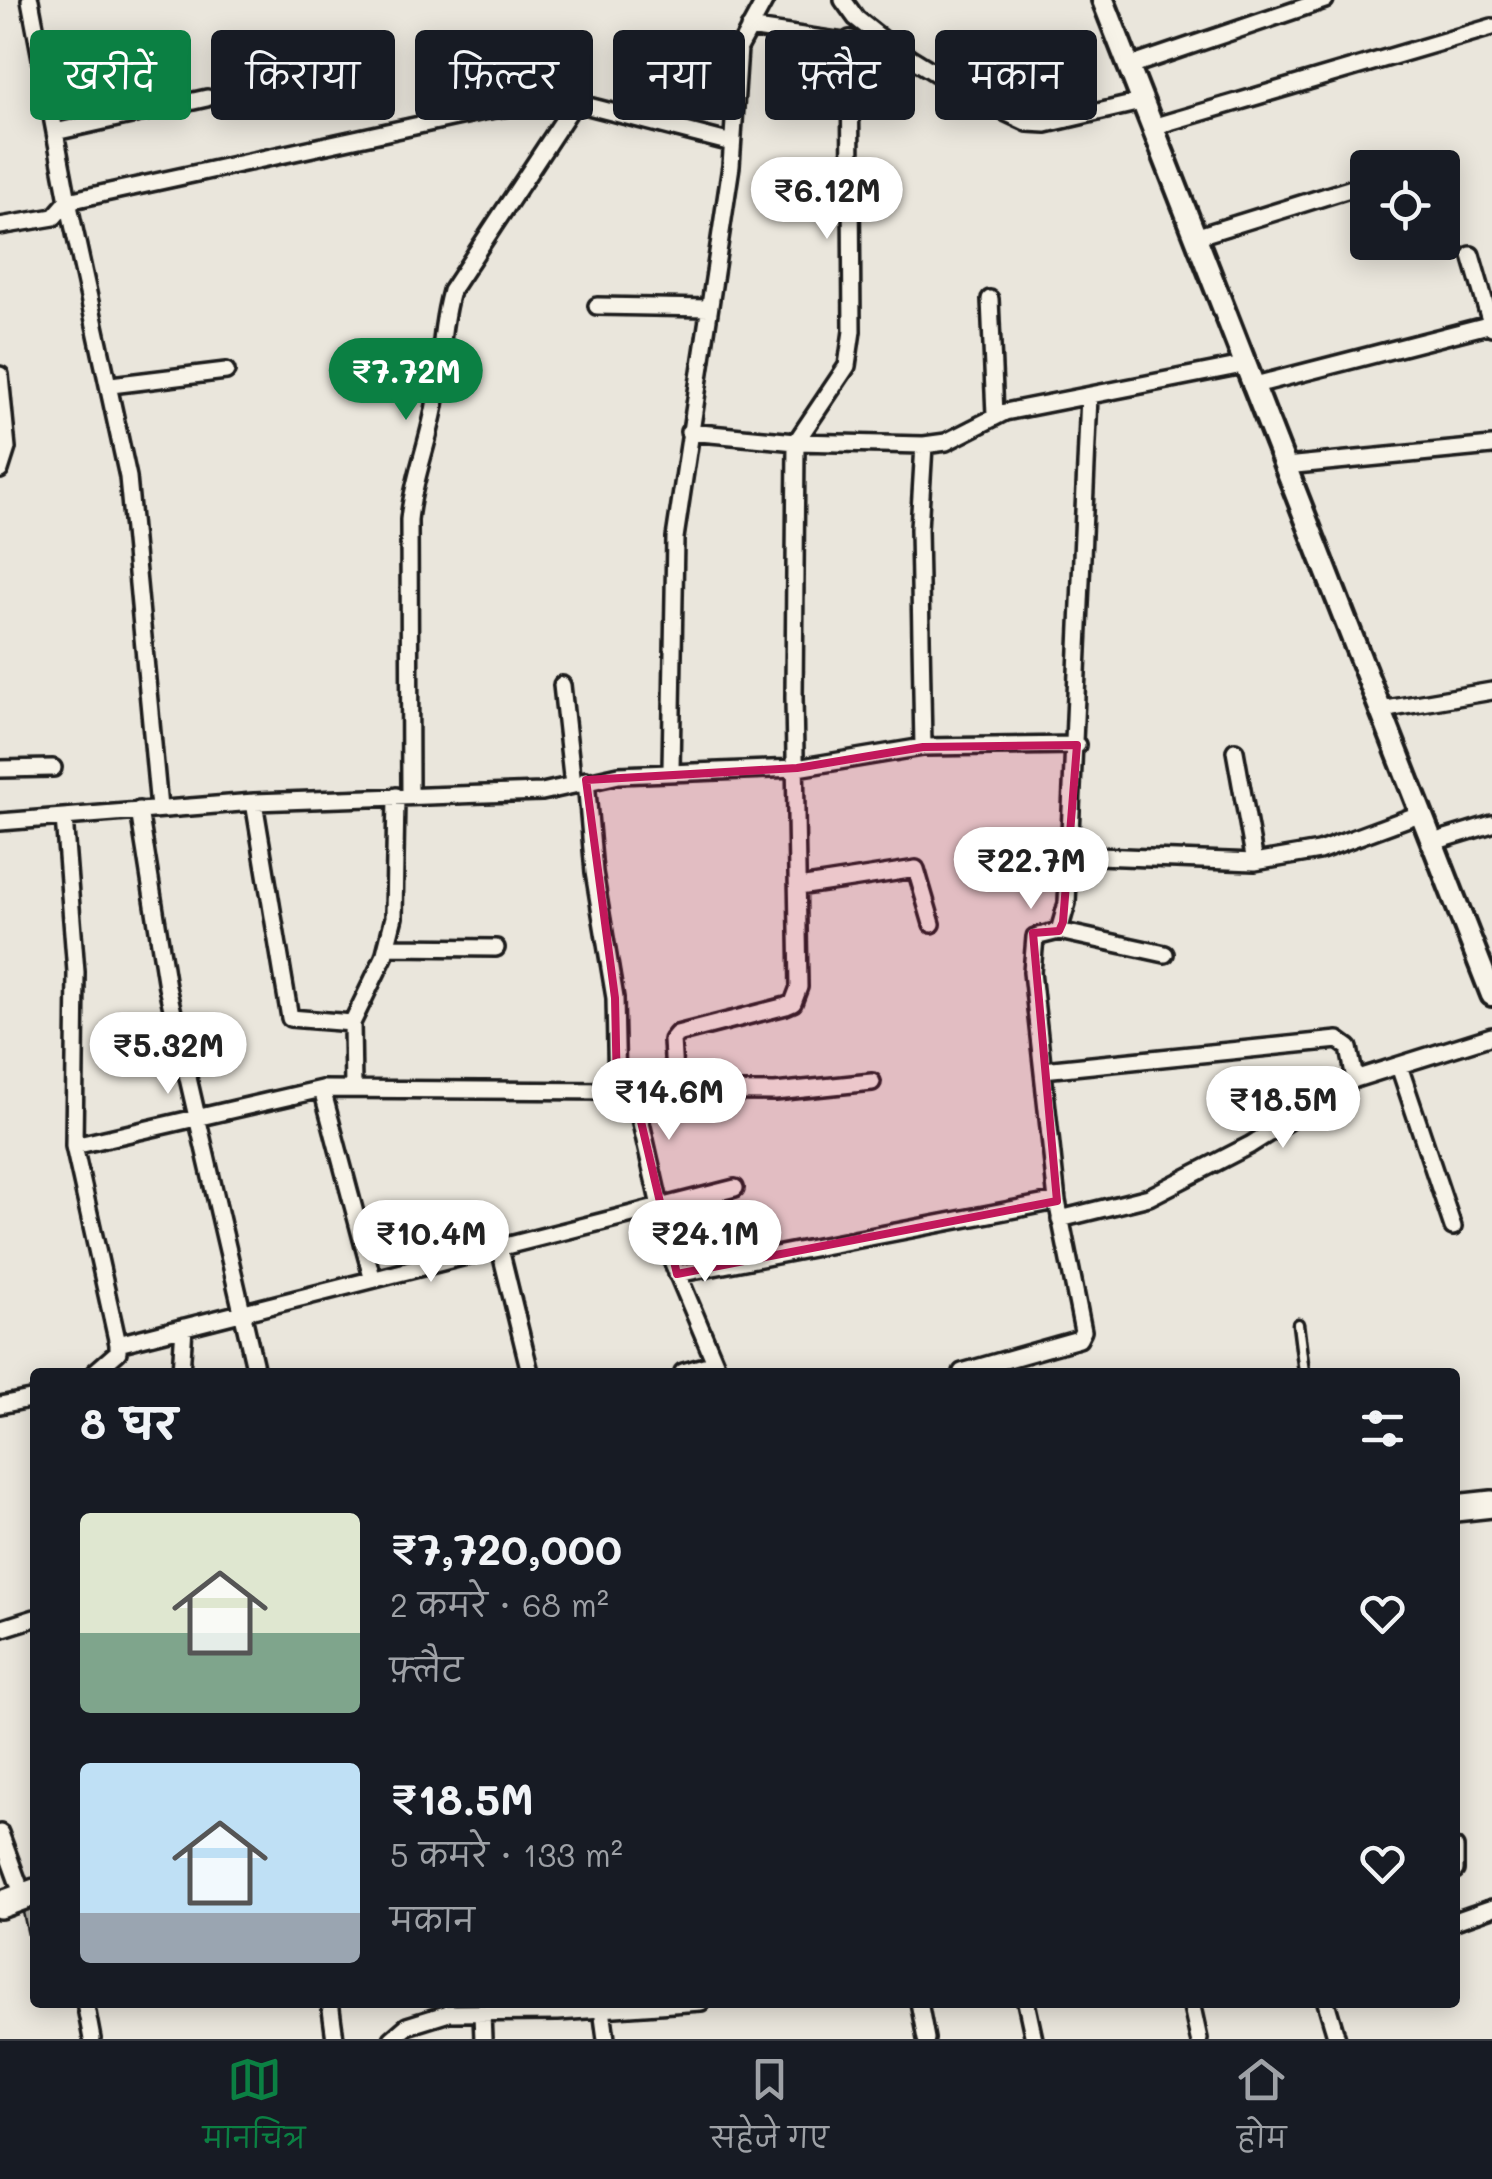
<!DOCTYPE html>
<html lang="hi">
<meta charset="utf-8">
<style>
body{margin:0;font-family:Mali,"Playpen Sans Deva",sans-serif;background:#242831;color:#f1f3f6;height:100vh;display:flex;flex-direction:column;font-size:38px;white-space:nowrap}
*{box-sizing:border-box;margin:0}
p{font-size:32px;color:#9ea1a6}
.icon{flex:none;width:55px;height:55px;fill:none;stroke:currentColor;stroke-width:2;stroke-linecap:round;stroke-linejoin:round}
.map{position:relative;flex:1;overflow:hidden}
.side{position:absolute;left:30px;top:1368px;width:1430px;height:640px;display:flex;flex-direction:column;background:#171b24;border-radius:10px;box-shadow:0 5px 25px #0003}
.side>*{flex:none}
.guide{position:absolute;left:30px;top:30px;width:1432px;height:90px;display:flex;gap:20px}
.buttons{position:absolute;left:1350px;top:150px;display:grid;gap:20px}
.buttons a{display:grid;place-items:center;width:110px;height:110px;border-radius:10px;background:#171b24;box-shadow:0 5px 25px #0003;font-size:50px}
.price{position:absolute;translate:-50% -85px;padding:0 22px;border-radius:35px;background:#fff;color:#222;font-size:32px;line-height:65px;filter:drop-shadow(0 2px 5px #0008)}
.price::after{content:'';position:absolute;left:50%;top:60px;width:30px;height:22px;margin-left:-15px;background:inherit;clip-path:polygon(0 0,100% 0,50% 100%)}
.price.on{background:#0b8043;color:#fff}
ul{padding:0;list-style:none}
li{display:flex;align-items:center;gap:30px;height:250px;padding:0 50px}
li span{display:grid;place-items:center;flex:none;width:280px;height:200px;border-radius:10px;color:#555}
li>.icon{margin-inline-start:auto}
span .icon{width:120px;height:120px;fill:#fffc;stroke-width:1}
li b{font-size:42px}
h2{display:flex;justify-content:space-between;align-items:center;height:120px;padding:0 50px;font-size:42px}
.pill{padding:0 35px;border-radius:10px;background:#171b24;box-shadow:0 5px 25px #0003;font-size:35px;line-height:90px}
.pill.on{background:#0b8043;color:#fff}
.dock{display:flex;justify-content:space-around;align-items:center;height:140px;border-top:2px solid #363941;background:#171b24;font-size:28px;color:#9ea1a6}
.dock a{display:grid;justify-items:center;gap:5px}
.dock .on{color:#0b8043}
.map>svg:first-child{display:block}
.building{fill:#b6b4ac;stroke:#1c1c1c;stroke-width:2.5}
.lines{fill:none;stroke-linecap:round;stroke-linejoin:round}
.service-casing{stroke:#1c1c1c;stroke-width:15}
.minor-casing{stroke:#1c1c1c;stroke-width:22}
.tertiary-casing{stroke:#1c1c1c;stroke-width:28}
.trunk-casing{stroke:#1c1c1c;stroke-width:32}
.service{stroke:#f7f3e8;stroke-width:8}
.minor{stroke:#f7f3e8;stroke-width:15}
.tertiary{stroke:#f7f3e8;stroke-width:20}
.trunk{stroke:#f7f3e8;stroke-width:25}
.marked{fill:#c2185b;fill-opacity:0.2;stroke:#c2185b;stroke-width:8;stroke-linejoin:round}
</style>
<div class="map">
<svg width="1492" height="2039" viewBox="0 0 1492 2039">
<rect width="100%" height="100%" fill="#eae6dc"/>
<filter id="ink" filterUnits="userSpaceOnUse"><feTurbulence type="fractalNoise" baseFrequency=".01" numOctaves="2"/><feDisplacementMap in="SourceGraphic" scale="20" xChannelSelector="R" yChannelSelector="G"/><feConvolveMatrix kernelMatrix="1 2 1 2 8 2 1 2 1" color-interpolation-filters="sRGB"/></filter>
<g filter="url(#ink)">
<!-- building -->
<path class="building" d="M 35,1900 L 35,1939 L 29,1940 L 21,1903 Z"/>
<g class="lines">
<!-- service casing -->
<g class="service-casing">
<path id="service" d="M 1298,1324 L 1304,1372"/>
</g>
<!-- minor casing -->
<g class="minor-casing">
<path id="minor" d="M 30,0 L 68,201 L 484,111 L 561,99 L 732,143
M 843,0 L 856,18 L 890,45
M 749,28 L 898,50 L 981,101 L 1028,123 L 1046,124 L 1141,102
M 1127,67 L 1325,0
M 1152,127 L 1492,27
M 55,132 L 207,98
M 68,201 L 128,477 L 159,808
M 0,226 L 54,217 L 68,201
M 1198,236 L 1359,186
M 1471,255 L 1492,327
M 990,299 L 995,415
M 597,306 L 709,308
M 0,375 L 7,448 L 0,470
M 111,385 L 226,371
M 1251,386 L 1492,324
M 796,442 L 847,366 L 852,331 L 850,39
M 796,442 L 924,445
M 1285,466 L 1492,446
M 562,685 L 573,785
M 1381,710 L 1492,691
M 923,747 L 919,529 L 924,445 L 946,442 L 1005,412 L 1243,365
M 1235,751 L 1255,862
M 0,769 L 53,768
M 671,769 L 675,538 L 731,166 L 739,48 L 765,0
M 586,780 L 594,872 L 615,998 L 617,1091
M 410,795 L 409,520 C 413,478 430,440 436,399 C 441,362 441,327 451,291 L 576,101
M 254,802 L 290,1018 L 352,1023
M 139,810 L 167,987 L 256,1372
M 64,817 L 76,972 L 74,1146 L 118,1344 L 118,1352 L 95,1372
M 0,822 L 254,802 L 542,792 L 619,775 L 797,768 L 923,747 L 1077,745
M 1433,842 L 1492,824
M 1071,855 L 1255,862 L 1319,851 L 1422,813
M 799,887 L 916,869 L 932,924
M 1059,931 L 1165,954
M 387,947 L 496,948
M 1399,1066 L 1453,1227
M 1043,1070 L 1338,1040 L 1349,1048 L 1355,1079
M 322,1089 L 372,1277
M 353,1089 L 352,1023 L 384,957 L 394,917 L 396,796
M 634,1092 L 673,1263 L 719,1372
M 675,1092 L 672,1040 L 677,1034 L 786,1006 L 793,1003 L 799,987 L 794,698 L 796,442 L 689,432
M 74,1146 L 322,1089 L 775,1092 L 872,1082
M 1060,1219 L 1149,1197 L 1250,1145 L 1355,1079 L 1492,1036
M 499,1245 L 530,1372
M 677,1274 L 1057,1201
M 118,1344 L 735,1188
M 181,1372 L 184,1327
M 683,1372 L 715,1363
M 962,1372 L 1079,1339 L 1083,1331 L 1057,1201 L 1032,972 L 1035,937 L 1059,931 L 1067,903 L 1089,396
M 0,1405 L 35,1398
M 0,1629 L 35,1618
M 0,1833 L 23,1896
M 1455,1848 L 1455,1870
M 1455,1921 L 1492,1908
M 85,2002 L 92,2039
M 330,2002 L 335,2039
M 601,2002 L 606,2039
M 919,2002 L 926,2039
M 1026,2002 L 1034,2039
M 1191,2002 L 1199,2039
M 1326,2002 L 1337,2039
M 482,2014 L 483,2039
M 392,2039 L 407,2026 L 449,2013 L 558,2012 L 701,2002"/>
</g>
<!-- tertiary casing -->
<g class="tertiary-casing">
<path id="tertiary" d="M 1103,0 L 1492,995"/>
</g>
<!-- trunk casing -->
<g class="trunk-casing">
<path id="trunk" d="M 1455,1508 L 1492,1504
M 0,1905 L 35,1892"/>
</g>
<!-- service -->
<use href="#service" class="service"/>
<!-- minor -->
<use href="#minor" class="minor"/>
<!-- tertiary -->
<use href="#tertiary" class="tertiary"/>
<!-- trunk -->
<use href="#trunk" class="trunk"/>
</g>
</g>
<!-- marked area -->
<path class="marked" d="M 1077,745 L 1063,922 L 1059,931 L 1033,933 L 1057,1201 L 677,1274 L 634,1092 L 617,1091 L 615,998 L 586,780 L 797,768 L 923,747 Z"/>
</svg>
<div class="buttons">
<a><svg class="icon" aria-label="locate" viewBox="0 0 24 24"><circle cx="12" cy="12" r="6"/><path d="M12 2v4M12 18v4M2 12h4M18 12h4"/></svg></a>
</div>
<b class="price" style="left:827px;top:242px">₹6.12M</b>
<b class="price on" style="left:406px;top:423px">₹7.72M</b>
<b class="price" style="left:1031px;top:912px">₹22.7M</b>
<b class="price" style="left:168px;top:1097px">₹5.32M</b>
<b class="price" style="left:669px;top:1143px">₹14.6M</b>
<b class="price" style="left:1283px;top:1151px">₹18.5M</b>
<b class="price" style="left:431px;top:1285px">₹10.4M</b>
<b class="price" style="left:705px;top:1285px">₹24.1M</b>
<div class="guide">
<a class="pill on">खरीदें</a>
<a class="pill">किराया</a>
<a class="pill">फ़िल्टर</a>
<a class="pill">नया</a>
<a class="pill">फ़्लैट</a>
<a class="pill">मकान</a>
</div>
<section class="side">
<h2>8 घर<svg class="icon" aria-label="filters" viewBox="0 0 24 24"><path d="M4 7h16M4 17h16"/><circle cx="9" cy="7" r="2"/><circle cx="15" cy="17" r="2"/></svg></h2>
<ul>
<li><span style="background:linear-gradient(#dfe7d0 60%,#7fa58c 0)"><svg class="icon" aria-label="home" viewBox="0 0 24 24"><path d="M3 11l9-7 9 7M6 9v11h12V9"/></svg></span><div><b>₹7,720,000</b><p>2 कमरे · 68 m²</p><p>फ़्लैट</p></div><svg class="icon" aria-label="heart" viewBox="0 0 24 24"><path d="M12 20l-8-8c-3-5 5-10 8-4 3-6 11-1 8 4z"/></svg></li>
<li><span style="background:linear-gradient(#bfe0f5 75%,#9aa5b1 0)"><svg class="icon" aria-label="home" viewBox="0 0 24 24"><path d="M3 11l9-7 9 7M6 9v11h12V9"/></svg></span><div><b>₹18.5M</b><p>5 कमरे · 133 m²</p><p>मकान</p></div><svg class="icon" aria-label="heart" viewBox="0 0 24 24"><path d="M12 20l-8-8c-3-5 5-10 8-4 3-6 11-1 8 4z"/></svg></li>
</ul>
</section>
</div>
<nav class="dock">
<a class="on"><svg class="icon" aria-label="map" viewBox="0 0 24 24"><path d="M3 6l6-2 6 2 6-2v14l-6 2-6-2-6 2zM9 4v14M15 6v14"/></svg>मानचित्र</a>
<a><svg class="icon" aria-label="saved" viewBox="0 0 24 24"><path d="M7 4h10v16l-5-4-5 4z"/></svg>सहेजे गए</a>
<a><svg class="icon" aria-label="home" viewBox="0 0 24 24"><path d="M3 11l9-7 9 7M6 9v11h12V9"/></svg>होम</a>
</nav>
